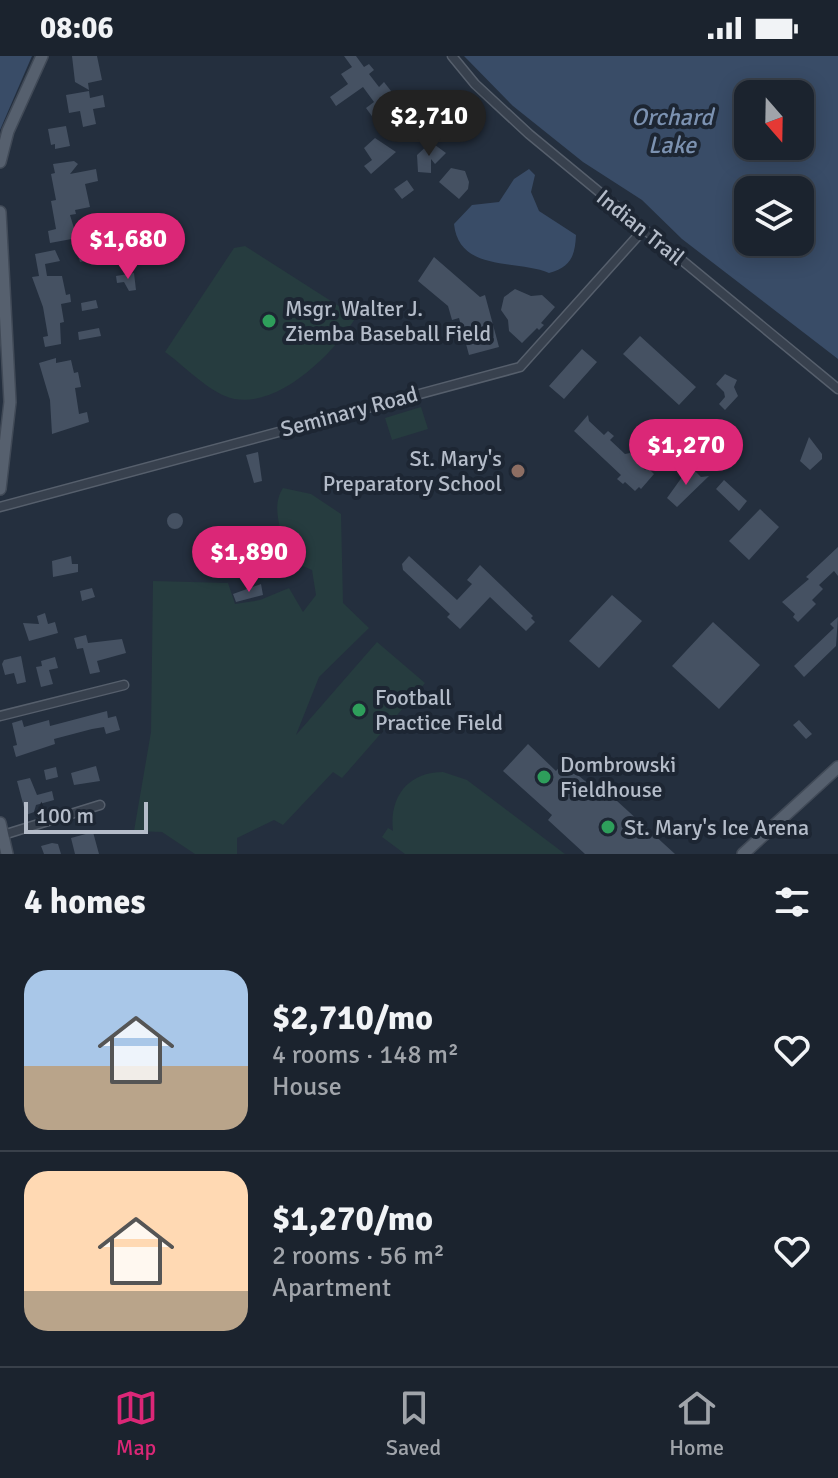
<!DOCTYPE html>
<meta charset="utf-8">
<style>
body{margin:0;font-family:Signika,sans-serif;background:#282f3a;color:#f1f3f6;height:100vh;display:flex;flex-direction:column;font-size:30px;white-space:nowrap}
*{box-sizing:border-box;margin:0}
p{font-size:26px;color:#a0a4aa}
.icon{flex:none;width:44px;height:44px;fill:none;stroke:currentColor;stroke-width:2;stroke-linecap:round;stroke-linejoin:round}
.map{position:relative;height:798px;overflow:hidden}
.details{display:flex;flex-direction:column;background:#1b232e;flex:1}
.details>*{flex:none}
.needle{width:52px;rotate:160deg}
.controls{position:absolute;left:734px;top:24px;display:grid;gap:16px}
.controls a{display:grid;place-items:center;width:80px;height:80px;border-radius:16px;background:#1b232e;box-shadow:0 4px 20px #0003,0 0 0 2px #39404a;font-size:40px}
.scale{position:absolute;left:24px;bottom:20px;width:124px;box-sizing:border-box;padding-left:8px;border:4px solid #b4bcc9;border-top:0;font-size:22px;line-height:28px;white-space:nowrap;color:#b4bcc9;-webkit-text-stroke:6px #1d2633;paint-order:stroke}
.price{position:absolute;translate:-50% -68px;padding:0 18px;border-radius:28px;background:#db2777;color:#fff;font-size:26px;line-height:52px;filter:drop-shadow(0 2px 4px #0008)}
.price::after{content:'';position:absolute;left:50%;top:48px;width:24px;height:18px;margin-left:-12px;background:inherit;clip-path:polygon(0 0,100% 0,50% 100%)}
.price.current{background:#222;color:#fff}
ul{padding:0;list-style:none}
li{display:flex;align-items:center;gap:24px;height:200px;padding:0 24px}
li+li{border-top:2px solid #39404a}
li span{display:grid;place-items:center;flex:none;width:224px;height:160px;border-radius:24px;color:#555}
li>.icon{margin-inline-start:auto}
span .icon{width:96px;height:96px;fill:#fffc;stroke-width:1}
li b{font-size:34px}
h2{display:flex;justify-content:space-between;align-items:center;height:96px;padding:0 24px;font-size:34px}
.status{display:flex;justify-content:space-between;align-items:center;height:56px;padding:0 40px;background:#1b232e;direction:ltr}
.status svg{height:22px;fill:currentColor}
.tabs{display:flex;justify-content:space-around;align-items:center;height:112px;border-top:2px solid #39404a;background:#1b232e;font-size:22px;color:#a0a4aa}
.tabs a{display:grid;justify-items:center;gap:4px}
.tabs .current{color:#db2777}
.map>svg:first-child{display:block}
.green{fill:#263c3f}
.water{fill:#394c67;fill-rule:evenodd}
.building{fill:#455162}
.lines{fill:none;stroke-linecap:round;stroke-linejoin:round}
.minor-casing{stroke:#565f6c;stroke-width:11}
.major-casing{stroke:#414a57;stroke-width:14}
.minor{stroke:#38414e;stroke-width:8}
.major{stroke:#56606e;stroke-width:11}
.leisure-dot{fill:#2e9e5b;stroke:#1d2633;stroke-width:3}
.education-dot{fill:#8d6e63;stroke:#1d2633;stroke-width:3}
.labels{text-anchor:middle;stroke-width:8;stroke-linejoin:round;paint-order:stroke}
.street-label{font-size:22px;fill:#b4bcc9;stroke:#1d2633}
.poi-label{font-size:22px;fill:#b4bcc9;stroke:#1d2633;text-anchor:start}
.water-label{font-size:24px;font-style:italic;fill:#7c92b1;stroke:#1d2633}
</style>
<div class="status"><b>08:06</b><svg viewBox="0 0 49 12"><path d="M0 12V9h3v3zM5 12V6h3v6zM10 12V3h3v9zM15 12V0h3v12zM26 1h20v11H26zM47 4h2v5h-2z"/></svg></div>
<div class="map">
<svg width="838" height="798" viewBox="0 0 838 798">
<rect width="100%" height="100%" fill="#242f3e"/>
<!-- green -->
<path class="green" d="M 245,190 L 356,261 C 335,297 272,360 225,340 C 204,331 183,309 165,296 L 234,192 Z
M 421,351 L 428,373 L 392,384 L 385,362 Z
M 283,432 L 311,438 L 341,458 L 343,547 L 369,572 L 319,621 L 296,679 L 377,586 L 425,627 L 342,722 L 333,716 L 283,769 L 274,764 L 237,782 L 237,798 L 195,798 L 162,776 L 134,775 L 151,676 L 153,525 L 228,527 L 235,548 L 260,544 L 289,532 L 303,556 L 316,539 L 312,514 L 291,505 C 284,483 269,453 283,432 Z
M 443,716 L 467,724 L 565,798 L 405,798 L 382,781 L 388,772 L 393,775 C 389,741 408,716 443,716 Z"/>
<!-- water -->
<path class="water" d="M 0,0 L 32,0 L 0,74 Z
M 464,0 L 838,0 L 838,303 L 682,183 L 642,144 L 583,106 L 513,50 ZM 800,38 L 800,90 L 748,90 L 748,38 ZM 800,134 L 800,186 L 748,186 L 748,134 Z
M 529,113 L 535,119 L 531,136 L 539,155 L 576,179 C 575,200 571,211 549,217 C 518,203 459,217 454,168 L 472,149 L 499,146 L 514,123 Z"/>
<!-- building -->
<path class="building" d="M 72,0 L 97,0 L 102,24 L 88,27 L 89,34 L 75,26 Z
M 344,0 L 356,0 L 364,11 L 369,8 L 374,14 L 369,18 L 379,31 L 384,26 L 398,44 L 374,63 L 366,52 L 374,46 L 363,31 L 336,50 L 330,41 L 348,28 L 341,18 L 352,11 Z
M 89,35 L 90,42 L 103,39 L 105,51 L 93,53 L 96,68 L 83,71 L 80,55 L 69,57 L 66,39 Z
M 66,70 L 70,90 L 55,93 L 55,88 L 51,89 L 48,73 Z
M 375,82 L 396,96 L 371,118 L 364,110 L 372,104 L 364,92 Z
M 431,86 L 446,97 L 435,108 L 431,103 L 431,117 L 418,116 L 417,99 Z
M 74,105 L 78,108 L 70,118 L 96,113 L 98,125 L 85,128 L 90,151 L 75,154 L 76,158 L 70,159 L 77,182 L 50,187 L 48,175 L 56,173 L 51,145 L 56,144 L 51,118 L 55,117 L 53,108 Z
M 451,112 L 465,115 L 469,126 L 468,133 L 459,143 L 439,126 Z
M 407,124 L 414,134 L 402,143 L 394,133 Z
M 125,168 L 126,176 L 111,179 L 109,171 Z
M 104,191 L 108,199 L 80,206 L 78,199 Z
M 55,194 L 60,205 L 45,208 L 47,220 L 62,220 L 66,239 L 70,238 L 71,246 L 61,248 L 64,266 L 60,267 L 61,288 L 45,291 L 43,281 L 48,280 L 43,251 L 32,221 L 39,220 L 35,198 Z
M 434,201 L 480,241 L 485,239 L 499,291 L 469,299 L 459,262 L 452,264 L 448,250 L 418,225 Z
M 134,217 L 136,234 L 129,235 L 124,226 L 117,227 L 116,220 Z
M 515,233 L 531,240 L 542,239 L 555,251 L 541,267 L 544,269 L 539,274 L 537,272 L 522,287 L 509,275 L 508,264 L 501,254 L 504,241 Z
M 96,244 L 98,252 L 82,255 L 81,247 Z
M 99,272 L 101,280 L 79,284 L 78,276 Z
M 640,280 L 696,331 L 679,349 L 623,298 Z
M 582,293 L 597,306 L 564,343 L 549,330 Z
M 56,302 L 56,307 L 71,304 L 74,317 L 78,316 L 81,331 L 75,332 L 79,358 L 87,356 L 89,366 L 52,378 L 50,344 L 39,307 Z
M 725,318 L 737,324 L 734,331 L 738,340 L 725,354 L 719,348 L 725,341 L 724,336 L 716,328 Z
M 588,359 L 589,365 L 604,379 L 608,375 L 614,380 L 610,384 L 625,398 L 630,397 L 645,414 L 648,412 L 654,418 L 641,433 L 639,431 L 635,435 L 625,426 L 623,428 L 617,423 L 621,419 L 574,375 Z
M 809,381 L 822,398 L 822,403 L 810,414 L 800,405 Z
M 258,396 L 262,425 L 254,427 L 246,399 Z
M 690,410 L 701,421 L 709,420 L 677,451 L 667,442 Z
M 724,424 L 747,445 L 739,455 L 716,433 Z
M 760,453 L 779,471 L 749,504 L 729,485 Z
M167 465a8 8 0 1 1 16 0a8 8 0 1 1-16 0Z
M 258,484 L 265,506 L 250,511 L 242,490 Z
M 838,491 L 838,520 L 834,515 L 819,529 L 823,533 L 812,544 L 816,548 L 798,566 L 793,561 L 795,558 L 782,546 L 809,523 L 806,521 Z
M 71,500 L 72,508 L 78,508 L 78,516 L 53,521 L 52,505 Z
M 409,500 L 457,544 L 472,528 L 467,524 L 480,509 L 533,560 L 531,562 L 535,566 L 526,575 L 490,541 L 460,573 L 447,561 L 450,558 L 403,514 L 402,508 Z
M 261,528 L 263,539 L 236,546 L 233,538 Z
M 92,532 L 95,541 L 82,545 L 80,535 Z
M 612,539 L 642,565 L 599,612 L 569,585 Z
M 45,557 L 48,568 L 55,566 L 58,577 L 29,585 L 23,567 L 39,568 L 37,560 Z
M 838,561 L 836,590 L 804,621 L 794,610 L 834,572 L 830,568 Z
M 713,566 L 760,609 L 719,653 L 672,610 Z
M 86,579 L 88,587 L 122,583 L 126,597 L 97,605 L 100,616 L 90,618 L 83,592 L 77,593 L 74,582 Z
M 21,600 L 26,626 L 17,628 L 14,617 L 5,619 L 2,608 L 4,604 Z
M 55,601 L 58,612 L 49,614 L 53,628 L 41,631 L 36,611 L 42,610 L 41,605 Z
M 107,655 L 108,662 L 116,660 L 120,674 L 106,678 L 104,671 L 92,673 L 54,683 L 55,688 L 16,701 L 13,690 L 17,689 L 12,667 L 22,664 L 24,671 L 49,664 L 50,670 Z
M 799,664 L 812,678 L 806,683 L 793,669 Z
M 528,688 L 556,715 L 563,707 L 601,738 L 605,734 L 675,798 L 585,798 L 548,764 L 552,759 L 503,715 Z
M 96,710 L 100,725 L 74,729 L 71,717 Z
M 56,711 L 58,721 L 46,724 L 44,714 Z
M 30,722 L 37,739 L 52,735 L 54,744 L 36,749 L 34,756 L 26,759 L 17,725 Z
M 93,776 L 99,798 L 75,798 L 71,782 Z
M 52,787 L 58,788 L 61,798 L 44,798 L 41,790 Z"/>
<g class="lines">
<!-- minor casing -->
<g class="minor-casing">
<path id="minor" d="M 452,0 L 475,28 L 529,78 L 838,333
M 0,451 L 520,311 L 644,173
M 0,660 L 124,629
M 3,779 L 100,749"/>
</g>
<!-- major casing -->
<g class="major-casing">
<path id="major" d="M 0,106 L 8,75 L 42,0
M 0,156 L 10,346 L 0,433
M 0,767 L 7,798
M 743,798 L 838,711"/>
</g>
<!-- minor -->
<use href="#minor" class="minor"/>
<!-- major -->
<use href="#major" class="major"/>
</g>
<!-- markers -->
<g class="leisure-dot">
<circle cx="269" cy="265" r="8"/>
<circle cx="359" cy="654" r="8"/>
<circle cx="544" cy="721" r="8"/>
<circle cx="608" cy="771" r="8"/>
</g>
<circle class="education-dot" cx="518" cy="415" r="8"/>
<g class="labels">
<!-- street labels -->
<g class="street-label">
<text transform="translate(641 171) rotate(39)" y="8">Indian Trail</text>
<text transform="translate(349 355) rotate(-15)" y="8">Seminary Road</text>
</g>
<!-- poi labels -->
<g class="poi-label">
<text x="285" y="260">Msgr. Walter J.<tspan x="285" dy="25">Ziemba Baseball Field</tspan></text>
<text x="502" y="410" text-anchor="end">St. Mary's<tspan x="502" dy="25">Preparatory School</tspan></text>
<text x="375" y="649">Football<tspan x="375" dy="25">Practice Field</tspan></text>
<text x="560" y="716">Dombrowski<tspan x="560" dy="25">Fieldhouse</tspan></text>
<text x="624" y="779">St. Mary's Ice Arena</text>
</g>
<!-- water labels -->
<g class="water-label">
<text x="672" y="69">Orchard<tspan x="672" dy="28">Lake</tspan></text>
</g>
</g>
</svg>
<div class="controls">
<a><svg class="needle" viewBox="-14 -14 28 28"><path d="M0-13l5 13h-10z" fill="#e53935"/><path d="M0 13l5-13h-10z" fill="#a0a4aa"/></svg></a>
<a><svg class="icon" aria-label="layers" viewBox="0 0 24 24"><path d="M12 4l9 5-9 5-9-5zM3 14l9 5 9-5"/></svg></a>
</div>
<div class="scale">100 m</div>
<b class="price current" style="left:429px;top:102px">$2,710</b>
<b class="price" style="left:128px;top:225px">$1,680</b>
<b class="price" style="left:686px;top:431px">$1,270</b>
<b class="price" style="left:249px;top:538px">$1,890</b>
</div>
<section class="details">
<h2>4 homes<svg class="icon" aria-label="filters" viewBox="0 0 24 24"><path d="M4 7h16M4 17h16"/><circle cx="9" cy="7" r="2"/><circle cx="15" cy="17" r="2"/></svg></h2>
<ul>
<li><span style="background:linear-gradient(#a9c7e8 60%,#b9a48a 0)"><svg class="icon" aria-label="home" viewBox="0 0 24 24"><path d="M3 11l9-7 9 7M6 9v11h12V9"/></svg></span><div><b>$2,710/mo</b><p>4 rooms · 148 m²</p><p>House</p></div><svg class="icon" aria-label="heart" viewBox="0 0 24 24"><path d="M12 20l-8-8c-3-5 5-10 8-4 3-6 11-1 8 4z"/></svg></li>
<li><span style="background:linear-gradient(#ffd9b3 75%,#b9a48a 0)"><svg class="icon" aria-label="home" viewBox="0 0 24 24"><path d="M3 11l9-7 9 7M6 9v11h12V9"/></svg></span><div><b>$1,270/mo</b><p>2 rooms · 56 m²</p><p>Apartment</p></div><svg class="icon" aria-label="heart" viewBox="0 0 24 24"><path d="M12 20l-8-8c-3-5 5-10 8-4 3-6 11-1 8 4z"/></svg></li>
</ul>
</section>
<nav class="tabs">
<a class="current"><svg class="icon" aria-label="map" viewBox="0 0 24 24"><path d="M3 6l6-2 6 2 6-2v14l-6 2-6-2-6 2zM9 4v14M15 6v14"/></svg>Map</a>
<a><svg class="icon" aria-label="saved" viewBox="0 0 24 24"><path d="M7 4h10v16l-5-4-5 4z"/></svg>Saved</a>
<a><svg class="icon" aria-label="home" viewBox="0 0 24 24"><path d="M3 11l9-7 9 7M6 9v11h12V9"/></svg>Home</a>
</nav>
